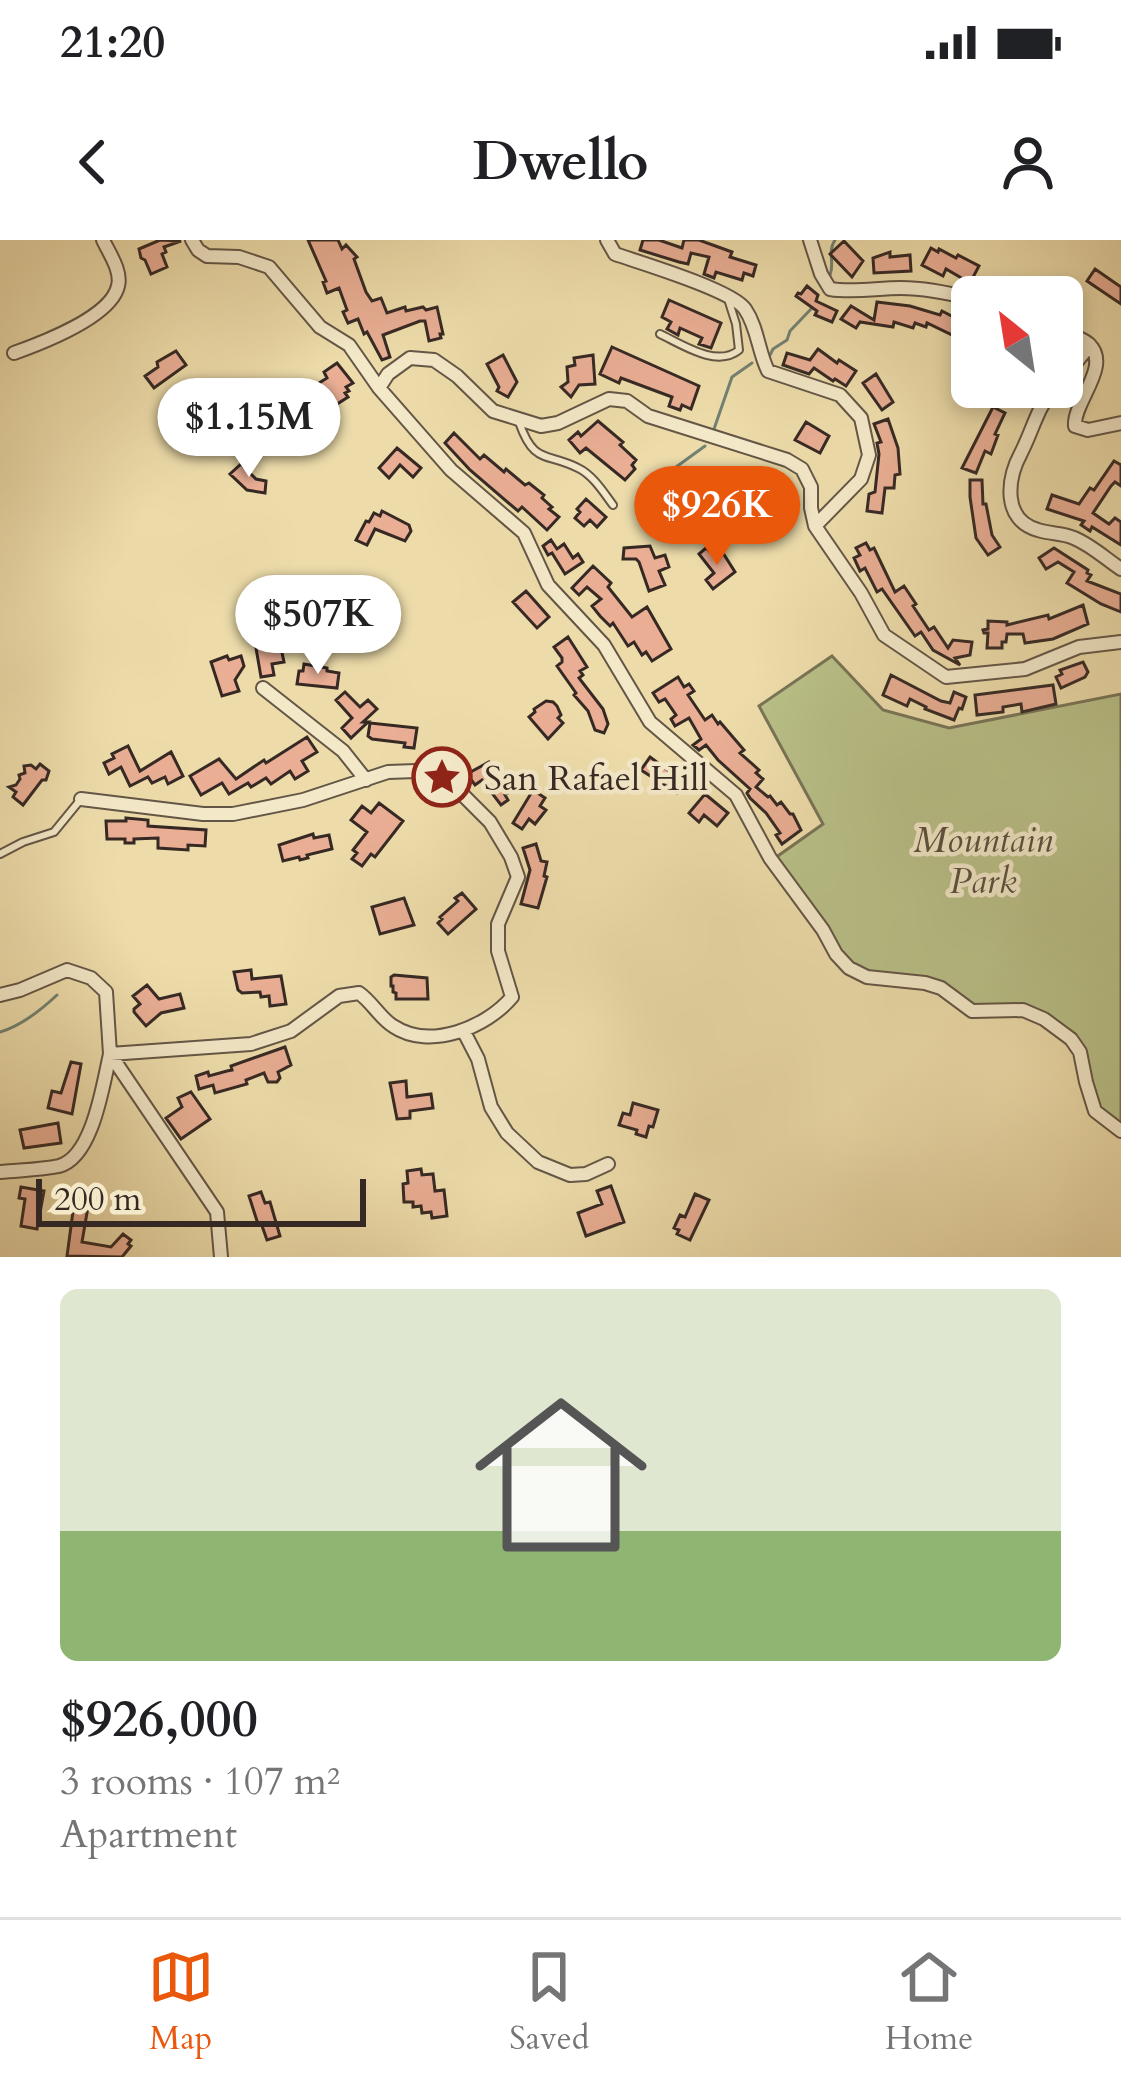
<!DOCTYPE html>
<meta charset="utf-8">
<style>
body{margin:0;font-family:Cardo,serif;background:#f6f6f6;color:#202124;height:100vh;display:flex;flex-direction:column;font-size:45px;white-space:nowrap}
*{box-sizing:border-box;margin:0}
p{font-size:39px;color:#757577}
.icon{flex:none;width:66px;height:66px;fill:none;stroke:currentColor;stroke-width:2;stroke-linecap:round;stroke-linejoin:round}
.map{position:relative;height:1017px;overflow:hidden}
.panel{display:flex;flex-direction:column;background:#fff;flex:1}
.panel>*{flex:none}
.needle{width:78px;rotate:330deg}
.controls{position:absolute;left:951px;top:36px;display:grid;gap:24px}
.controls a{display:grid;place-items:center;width:132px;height:132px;border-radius:18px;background:#fff;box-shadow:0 6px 18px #0003;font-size:60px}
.scale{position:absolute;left:36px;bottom:30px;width:330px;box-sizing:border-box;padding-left:12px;border:6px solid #362924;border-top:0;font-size:33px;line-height:42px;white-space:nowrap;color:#362924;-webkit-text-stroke:9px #f3e8c8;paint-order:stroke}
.price{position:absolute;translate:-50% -102px;padding:0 27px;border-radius:42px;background:#fff;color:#222;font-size:39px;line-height:78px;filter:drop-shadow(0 3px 6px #0008)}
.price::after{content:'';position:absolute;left:50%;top:72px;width:36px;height:27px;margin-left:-18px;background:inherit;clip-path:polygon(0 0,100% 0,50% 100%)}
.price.active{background:#ea580c;color:#fff}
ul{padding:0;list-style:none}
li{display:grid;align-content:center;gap:24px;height:636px;padding:0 60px}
li span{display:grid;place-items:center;height:372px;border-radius:18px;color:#555}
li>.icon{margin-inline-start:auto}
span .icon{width:216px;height:216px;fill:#fffc;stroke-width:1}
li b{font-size:51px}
.status{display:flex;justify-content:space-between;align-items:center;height:84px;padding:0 60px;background:#fff;direction:ltr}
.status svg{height:33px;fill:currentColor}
header{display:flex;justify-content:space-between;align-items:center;height:156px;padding:0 60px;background:#fff;font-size:54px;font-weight:700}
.dock{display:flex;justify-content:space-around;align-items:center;height:168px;border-top:3px solid #e0e0e0;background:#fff;font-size:33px;color:#757577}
.dock a{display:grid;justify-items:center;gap:6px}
.dock .active{color:#ea580c}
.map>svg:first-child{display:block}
.green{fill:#b9c088;stroke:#787456;stroke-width:3}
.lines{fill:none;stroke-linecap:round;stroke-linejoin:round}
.stream{stroke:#728171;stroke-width:3}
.building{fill:#e9ae94;stroke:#362924;stroke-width:3}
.lane-casing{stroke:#645646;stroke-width:10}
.street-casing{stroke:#645646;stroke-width:16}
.lane{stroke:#f3e8c8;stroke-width:6}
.street{stroke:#f3e8c8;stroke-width:12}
.labels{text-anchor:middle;stroke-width:9;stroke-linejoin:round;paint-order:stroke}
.poi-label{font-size:36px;fill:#362924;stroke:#f3e8c8;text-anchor:start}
.park-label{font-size:36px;font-style:italic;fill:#574f3d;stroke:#f3e8c8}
</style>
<div class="status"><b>21:20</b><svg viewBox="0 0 49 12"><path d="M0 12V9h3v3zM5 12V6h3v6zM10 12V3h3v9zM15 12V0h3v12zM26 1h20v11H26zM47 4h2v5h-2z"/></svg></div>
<header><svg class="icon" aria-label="back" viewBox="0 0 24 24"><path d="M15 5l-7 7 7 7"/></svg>Dwello<svg class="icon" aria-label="person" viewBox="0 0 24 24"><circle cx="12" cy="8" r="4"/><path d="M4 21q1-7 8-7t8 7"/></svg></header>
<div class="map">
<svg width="1121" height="1017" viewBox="0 0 1121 1017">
<rect width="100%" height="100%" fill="#eddcaa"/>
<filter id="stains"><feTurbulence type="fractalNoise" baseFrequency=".00167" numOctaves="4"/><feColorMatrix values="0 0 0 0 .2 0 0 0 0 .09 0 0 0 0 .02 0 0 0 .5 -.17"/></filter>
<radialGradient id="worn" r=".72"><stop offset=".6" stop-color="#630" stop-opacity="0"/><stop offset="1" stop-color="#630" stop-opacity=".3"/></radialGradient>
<!-- green -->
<path class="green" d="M 832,416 L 883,470 L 949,488 L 1121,454 L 1121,894 L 1096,877 L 1077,806 L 1021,772 L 982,773 L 935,748 L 865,739 L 844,724 L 775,618 L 823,584 L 759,466 Z"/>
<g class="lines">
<!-- stream -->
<path class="stream" d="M 830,35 C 835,23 827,12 835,0
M 770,115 L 773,109 L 787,100 L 790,91 L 811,69
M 714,189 L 732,137 L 752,123
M 644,268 L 665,235 L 705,206
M 0,792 C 21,786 41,770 57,755"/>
</g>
<!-- building -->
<path class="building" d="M 160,0 L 181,1 L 164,7 L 166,12 L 162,14 L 167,27 L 151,34 L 145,20 L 141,18 L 139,9 Z
M 308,0 L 338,0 L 342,9 L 346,5 L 357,17 L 354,19 L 366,52 L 372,61 L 381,58 L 387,73 L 405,67 L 406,71 L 423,67 L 426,70 L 437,67 L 443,94 L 440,94 L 441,98 L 429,101 L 425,81 L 420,81 L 383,95 L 390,117 L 382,120 L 367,92 L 364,94 L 358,79 L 348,83 L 343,72 L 347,70 L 339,48 L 327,53 L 323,42 L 326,41 Z
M 643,0 L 659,0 L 682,8 L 684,0 L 699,0 L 732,12 L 730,17 L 756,25 L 753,36 L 744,33 L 742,40 L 716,32 L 714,38 L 704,34 L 709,17 L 691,13 L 688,24 L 679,22 L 640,10 Z
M 844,1 L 863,21 L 852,37 L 830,14 Z
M 931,8 L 938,12 L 939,9 L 956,18 L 958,15 L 979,26 L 970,43 L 946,29 L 943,36 L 922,25 Z
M 890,12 L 890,17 L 910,15 L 911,31 L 874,33 L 873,18 Z
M 1095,29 L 1121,47 L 1121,64 L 1087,41 Z
M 807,46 L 818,55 L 816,61 L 837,71 L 832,82 L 815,75 L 817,71 L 796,56 L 798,53 L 801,54 Z
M 669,60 L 721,83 L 711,108 L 699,104 L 702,98 L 680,88 L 678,95 L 667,89 L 671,82 L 662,77 Z
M 877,62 L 910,66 L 940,75 L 942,71 L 963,82 L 969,69 L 972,69 L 972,111 L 953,102 L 956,97 L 927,83 L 926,87 L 915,83 L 913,88 L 894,82 L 893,87 L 860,82 L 856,88 L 841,79 L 851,66 L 874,80 Z
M 612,107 L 699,146 L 691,169 L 682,165 L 680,170 L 669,166 L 672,157 L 621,138 L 619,143 L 600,134 Z
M 818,109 L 837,123 L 839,120 L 856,131 L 846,146 L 835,139 L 833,141 L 814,128 L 809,134 L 783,125 L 787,113 L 810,120 Z
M 176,111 L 186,125 L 154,148 L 145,136 L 158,127 L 157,122 Z
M 503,115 L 517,142 L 508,157 L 497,151 L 499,147 L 487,124 Z
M 593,115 L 595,144 L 579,145 L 571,157 L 561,147 L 568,142 L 567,127 L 575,125 L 574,118 Z
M 337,123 L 353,143 L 346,147 L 349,151 L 345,153 L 348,157 L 331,168 L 317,150 L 321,147 L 319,143 L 327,138 L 324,132 Z
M 876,134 L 893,162 L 882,170 L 863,143 Z
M 993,167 L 1005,173 L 995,194 L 998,195 L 991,214 L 985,211 L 976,233 L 962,228 Z
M 888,179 L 898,208 L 900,234 L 895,235 L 894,248 L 885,248 L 882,273 L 867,271 L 869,254 L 875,252 L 879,214 L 877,203 L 881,202 L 874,184 Z
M 598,181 L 623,202 L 620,205 L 636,220 L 632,225 L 635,229 L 625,240 L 586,208 L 580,213 L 569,200 L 578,192 L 581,196 Z
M 806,182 L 829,196 L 820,213 L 795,200 Z
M 454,193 L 480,219 L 484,215 L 504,232 L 506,229 L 525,245 L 529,243 L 544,255 L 542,258 L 552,267 L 549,269 L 559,277 L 547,290 L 522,267 L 518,271 L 470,230 L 445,203 Z
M 397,208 L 421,228 L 413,237 L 400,225 L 389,238 L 379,228 Z
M 1114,221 L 1121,225 L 1121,246 L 1115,242 L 1111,246 L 1093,273 L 1109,284 L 1115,278 L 1121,282 L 1121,305 L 1092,287 L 1090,291 L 1081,285 L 1084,281 L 1047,269 L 1052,255 L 1079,264 L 1090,248 L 1094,250 Z
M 241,224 L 256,239 L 266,241 L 265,253 L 247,250 L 230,234 Z
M 747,230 L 781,274 L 779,277 L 782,281 L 771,291 L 767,287 L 765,289 L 751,274 L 754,271 L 751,265 L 739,253 L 733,259 L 725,251 Z
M 970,240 L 982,240 L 983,264 L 986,264 L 992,295 L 1000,307 L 988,315 L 976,298 L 970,257 Z
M 586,259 L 606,277 L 597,287 L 590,280 L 584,286 L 575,278 L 580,272 L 577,269 Z
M 382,271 L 409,285 L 411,291 L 405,301 L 375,289 L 367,305 L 356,300 L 366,281 L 369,282 L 374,273 L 380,276 Z
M 551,300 L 557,309 L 564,304 L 573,318 L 578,314 L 583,322 L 565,334 L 552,313 L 548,315 L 543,306 Z
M 866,303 L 870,310 L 874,308 L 895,352 L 904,346 L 916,364 L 913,366 L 929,390 L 934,387 L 948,408 L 953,400 L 972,402 L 970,415 L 955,418 L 960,425 L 933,410 L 921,392 L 915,396 L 882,349 L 877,352 L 865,328 L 860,331 L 854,318 L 860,315 L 856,308 Z
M 650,306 L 655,318 L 665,315 L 669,327 L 659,331 L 665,345 L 649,351 L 639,322 L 636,319 L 623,319 L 624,308 Z
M 706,308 L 717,318 L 723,313 L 735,332 L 713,349 L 706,340 L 714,333 L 699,314 Z
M 1054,308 L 1088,330 L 1087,333 L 1091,335 L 1087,341 L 1121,354 L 1121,372 L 1101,364 L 1067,343 L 1074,332 L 1058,322 L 1046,329 L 1039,318 Z
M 593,326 L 611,343 L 608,347 L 632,377 L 647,367 L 671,409 L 652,421 L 646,412 L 642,415 L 634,402 L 628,406 L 613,383 L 610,386 L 600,376 L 592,366 L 601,359 L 587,347 L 579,355 L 572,348 Z
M 526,351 L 549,377 L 537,388 L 513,362 Z
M 1083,365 L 1088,384 L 1053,399 L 1025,403 L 1023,394 L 1007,394 L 1006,402 L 1002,402 L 1002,408 L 987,408 L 988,393 L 984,393 L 983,390 L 988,389 L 988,381 L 1007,382 L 1007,385 L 1048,375 L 1049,379 Z
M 568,397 L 587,427 L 580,431 L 583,435 L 579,438 L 603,469 L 608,484 L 604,493 L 595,490 L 588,471 L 574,455 L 576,453 L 557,426 L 562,422 L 562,418 L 554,407 Z
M 280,403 L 284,422 L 272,424 L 274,435 L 261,437 L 256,408 Z
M 227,416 L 229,420 L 241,416 L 244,426 L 235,440 L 239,451 L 222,456 L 211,422 Z
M 1083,422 L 1088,432 L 1085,437 L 1061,448 L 1056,437 L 1062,434 L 1060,430 Z
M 304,424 L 327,428 L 327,431 L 339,433 L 337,448 L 297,444 L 299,431 L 303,431 Z
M 891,435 L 941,461 L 950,463 L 954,452 L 966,457 L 962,469 L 959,468 L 954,480 L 925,469 L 926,467 L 910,459 L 907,466 L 883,455 Z
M 678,437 L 684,447 L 689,444 L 694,451 L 688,455 L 705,480 L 712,475 L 718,484 L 720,482 L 744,510 L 740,513 L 759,530 L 756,533 L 763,539 L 756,547 L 768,557 L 770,556 L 777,565 L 781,562 L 790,574 L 793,574 L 801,590 L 782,604 L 776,595 L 780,593 L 766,573 L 750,558 L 747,553 L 750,549 L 718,520 L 706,505 L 699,510 L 693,505 L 701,499 L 689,478 L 675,486 L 671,479 L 676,475 L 665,459 L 659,462 L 653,453 Z
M 1053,445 L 1056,464 L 1022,472 L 1021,464 L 1003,467 L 1003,472 L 977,475 L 975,455 Z
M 345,452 L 360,467 L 368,460 L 377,469 L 363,482 L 368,482 L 351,498 L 342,488 L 352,478 L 336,460 Z
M 546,461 L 553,462 L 557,466 L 561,475 L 558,478 L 563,483 L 548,499 L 529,477 L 535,472 L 534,469 Z
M 370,483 L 417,488 L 414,508 L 404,507 L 405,503 L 372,499 L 368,496 Z
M 307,497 L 317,512 L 302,521 L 308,531 L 295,539 L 290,531 L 271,544 L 266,538 L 251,547 L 248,543 L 229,554 L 222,543 L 201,555 L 190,536 L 219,519 L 236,539 L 264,520 L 266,523 Z
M 128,506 L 140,531 L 171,512 L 183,536 L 168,544 L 165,537 L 152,543 L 148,537 L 130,546 L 121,527 L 109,534 L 104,523 L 114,518 L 112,514 Z
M 650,517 L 684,542 L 677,553 L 641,530 Z
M 489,522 L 512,550 L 505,555 L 508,560 L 501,565 L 482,540 L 475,545 L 467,534 Z
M 40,524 L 49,531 L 46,540 L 42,540 L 23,565 L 13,557 L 16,552 L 9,547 L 16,545 L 20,539 L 19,535 L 25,533 L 24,526 L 31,525 L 36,529 Z
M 533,550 L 545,558 L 540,566 L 546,570 L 535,584 L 529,579 L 522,589 L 513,583 Z
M 705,554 L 728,573 L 717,586 L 704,575 L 699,582 L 689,573 Z
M 379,563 L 403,581 L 375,617 L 371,614 L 362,626 L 352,619 L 357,613 L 353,610 L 367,592 L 351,580 L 362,566 L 371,573 Z
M 126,578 L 148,580 L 148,586 L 206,590 L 205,606 L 188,605 L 188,610 L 158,608 L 158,598 L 134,599 L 134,603 L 125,603 L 125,599 L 107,599 L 106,581 L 126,581 Z
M 313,594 L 314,598 L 329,595 L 332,609 L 307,615 L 308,618 L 300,620 L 299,617 L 283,621 L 279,605 Z
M 536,604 L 541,621 L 547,622 L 544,636 L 547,637 L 538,668 L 521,664 L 530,630 L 523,608 Z
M 462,653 L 476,669 L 448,694 L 438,683 L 442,679 L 440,677 L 458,661 L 455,658 Z
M 404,658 L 414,685 L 380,694 L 372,667 Z
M 251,730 L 252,739 L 281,736 L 286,764 L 270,766 L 269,756 L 261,757 L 260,752 L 242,753 L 238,750 L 234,732 Z
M 394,735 L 427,738 L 428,759 L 396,759 L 396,753 L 393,752 L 393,746 L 391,746 L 391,737 Z
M 147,745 L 159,759 L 180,754 L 184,768 L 161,773 L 146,786 L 134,772 L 134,769 L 140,764 L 133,756 Z
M 285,807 L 291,825 L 278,832 L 280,838 L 277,842 L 268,842 L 264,833 L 246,840 L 247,844 L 215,853 L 213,845 L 199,849 L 196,836 L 208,832 L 209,836 L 227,831 L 232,830 L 231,826 Z
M 71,822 L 81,824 L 72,874 L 48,868 L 52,851 L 61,853 Z
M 406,841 L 407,857 L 431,854 L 433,868 L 410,871 L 410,878 L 397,879 L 390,843 Z
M 191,852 L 210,879 L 181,899 L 166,878 L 182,867 L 178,858 Z
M 633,863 L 658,870 L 653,887 L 649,886 L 646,897 L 636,894 L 637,890 L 619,885 L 623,873 L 630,875 Z
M 58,883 L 61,903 L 24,908 L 20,890 Z
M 421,929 L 422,935 L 433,934 L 435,951 L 444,950 L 447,976 L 432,978 L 431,972 L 422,973 L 421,966 L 413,967 L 413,962 L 404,962 L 403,944 L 408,943 L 407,931 Z
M 611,946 L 624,982 L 586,996 L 578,973 L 602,964 L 597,951 Z
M 21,947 L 44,951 L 37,989 L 21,986 L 25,959 L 19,958 Z
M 261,952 L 265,963 L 270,962 L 280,996 L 267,1000 L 261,983 L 258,984 L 249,956 Z
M 695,954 L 709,960 L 690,1000 L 677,994 L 679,990 L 674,988 L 680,975 L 685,977 Z
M 74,964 L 88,967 L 82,1002 L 111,1007 L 123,994 L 131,1000 L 128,1004 L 131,1006 L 122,1017 L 67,1016 Z"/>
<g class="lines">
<!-- lane casing -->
<g class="lane-casing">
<path id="lane" d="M 660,94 C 683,105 717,128 739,110 L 736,84 L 729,62
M 519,182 C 534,225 546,212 578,228 C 593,235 604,253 613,265
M 0,614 L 23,602 L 54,592 L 81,559"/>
</g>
<!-- street casing -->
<g class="street-casing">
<path id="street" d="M 192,0 L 198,10 L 207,16 L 239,17 L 269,27 L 320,87 L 349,105 L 379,148 L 451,230 L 524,293 L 548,345 L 604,405 L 650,482 L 736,555 L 770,618 L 823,690 L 836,714 L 849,728 L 867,737 L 925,743 L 941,748 L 972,771 L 1023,770 L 1044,779 L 1071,799 L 1080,812 L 1086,842 L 1095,871 L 1121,891
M 607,0 L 615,14 C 641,23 732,50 745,69 C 758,88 758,111 768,131 L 840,155 L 861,178 L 869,215 L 861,239 L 815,286
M 810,0 L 821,34 L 830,49 C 854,53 877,48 901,48 C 925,48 949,53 972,59
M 1062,91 C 1070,94 1082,98 1089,104 C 1112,126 1073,162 1075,186 L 1088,190 L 1121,183
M 14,113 C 42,103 111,77 118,46 C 122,31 109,13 103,0
M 1062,140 L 1090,105
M 1055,147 C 1037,167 1033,190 1021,213 C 1007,239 1002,280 1038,290 C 1050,294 1063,293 1074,298 C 1091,305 1106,319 1121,329
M 379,148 L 388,134 L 410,118 L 434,120 L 457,136 L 493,171 L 541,186 L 558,183 L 609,159 L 627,161 L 648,176 L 787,220 L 802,229 L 811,247 L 811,268 L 815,286 L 861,353 L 884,395 L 946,437 L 1025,429 L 1079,407 L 1121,402
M 263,448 L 343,511 L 366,540
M 0,755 L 20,750 L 67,730 L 91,738 L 106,752 L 110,814 L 217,972 L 221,1017
M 463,790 L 478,819 L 491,867 L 507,893 L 538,922 L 570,935 L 586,934 L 608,924
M 0,932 C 19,930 40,930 59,926 C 93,917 103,844 110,814 L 251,804 L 291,791 L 339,756 L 359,753 C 372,762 380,778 393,786 C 430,811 487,787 512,757 L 498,711 L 498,684 L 518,637 L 511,617 L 490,582 L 460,552 L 416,531 L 388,532 L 303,560 L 233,574 L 203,574 L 81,559"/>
</g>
<!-- lane -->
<use href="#lane" class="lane"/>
<!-- street -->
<use href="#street" class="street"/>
</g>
<!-- icons -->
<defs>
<g id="sight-ring" transform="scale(3)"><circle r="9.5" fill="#f3e8c8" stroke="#8f2418" stroke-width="1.5"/><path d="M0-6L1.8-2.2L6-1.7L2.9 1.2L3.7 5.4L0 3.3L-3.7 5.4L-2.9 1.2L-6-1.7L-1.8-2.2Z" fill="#8f2418"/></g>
</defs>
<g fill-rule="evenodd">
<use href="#sight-ring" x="442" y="537"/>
</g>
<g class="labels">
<!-- poi labels -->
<g class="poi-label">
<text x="484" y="550">San Rafael Hill</text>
</g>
<!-- park labels -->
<g class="park-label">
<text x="983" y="612">Mountain<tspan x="983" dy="41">Park</tspan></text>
</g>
</g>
<rect width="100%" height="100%" filter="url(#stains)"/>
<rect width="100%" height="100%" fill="url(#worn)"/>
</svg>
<div class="controls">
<a><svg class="needle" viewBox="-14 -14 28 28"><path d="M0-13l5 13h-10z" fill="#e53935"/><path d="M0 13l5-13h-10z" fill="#757577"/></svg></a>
</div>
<div class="scale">200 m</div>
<b class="price" style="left:249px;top:240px">$1.15M</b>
<b class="price active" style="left:717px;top:328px">$926K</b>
<b class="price" style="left:318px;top:437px">$507K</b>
</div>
<section class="panel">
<ul>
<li><span style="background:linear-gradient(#dfe7d0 65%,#8fb573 0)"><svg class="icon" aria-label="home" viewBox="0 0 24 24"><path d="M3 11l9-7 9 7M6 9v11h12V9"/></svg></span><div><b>$926,000</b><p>3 rooms · 107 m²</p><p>Apartment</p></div></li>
</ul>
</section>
<nav class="dock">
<a class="active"><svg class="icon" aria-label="map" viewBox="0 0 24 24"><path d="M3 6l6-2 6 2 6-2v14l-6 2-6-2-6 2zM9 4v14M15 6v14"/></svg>Map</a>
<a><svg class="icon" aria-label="saved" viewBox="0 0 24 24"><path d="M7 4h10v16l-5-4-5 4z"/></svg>Saved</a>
<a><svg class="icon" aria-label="home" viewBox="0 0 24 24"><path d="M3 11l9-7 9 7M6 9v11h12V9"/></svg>Home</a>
</nav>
